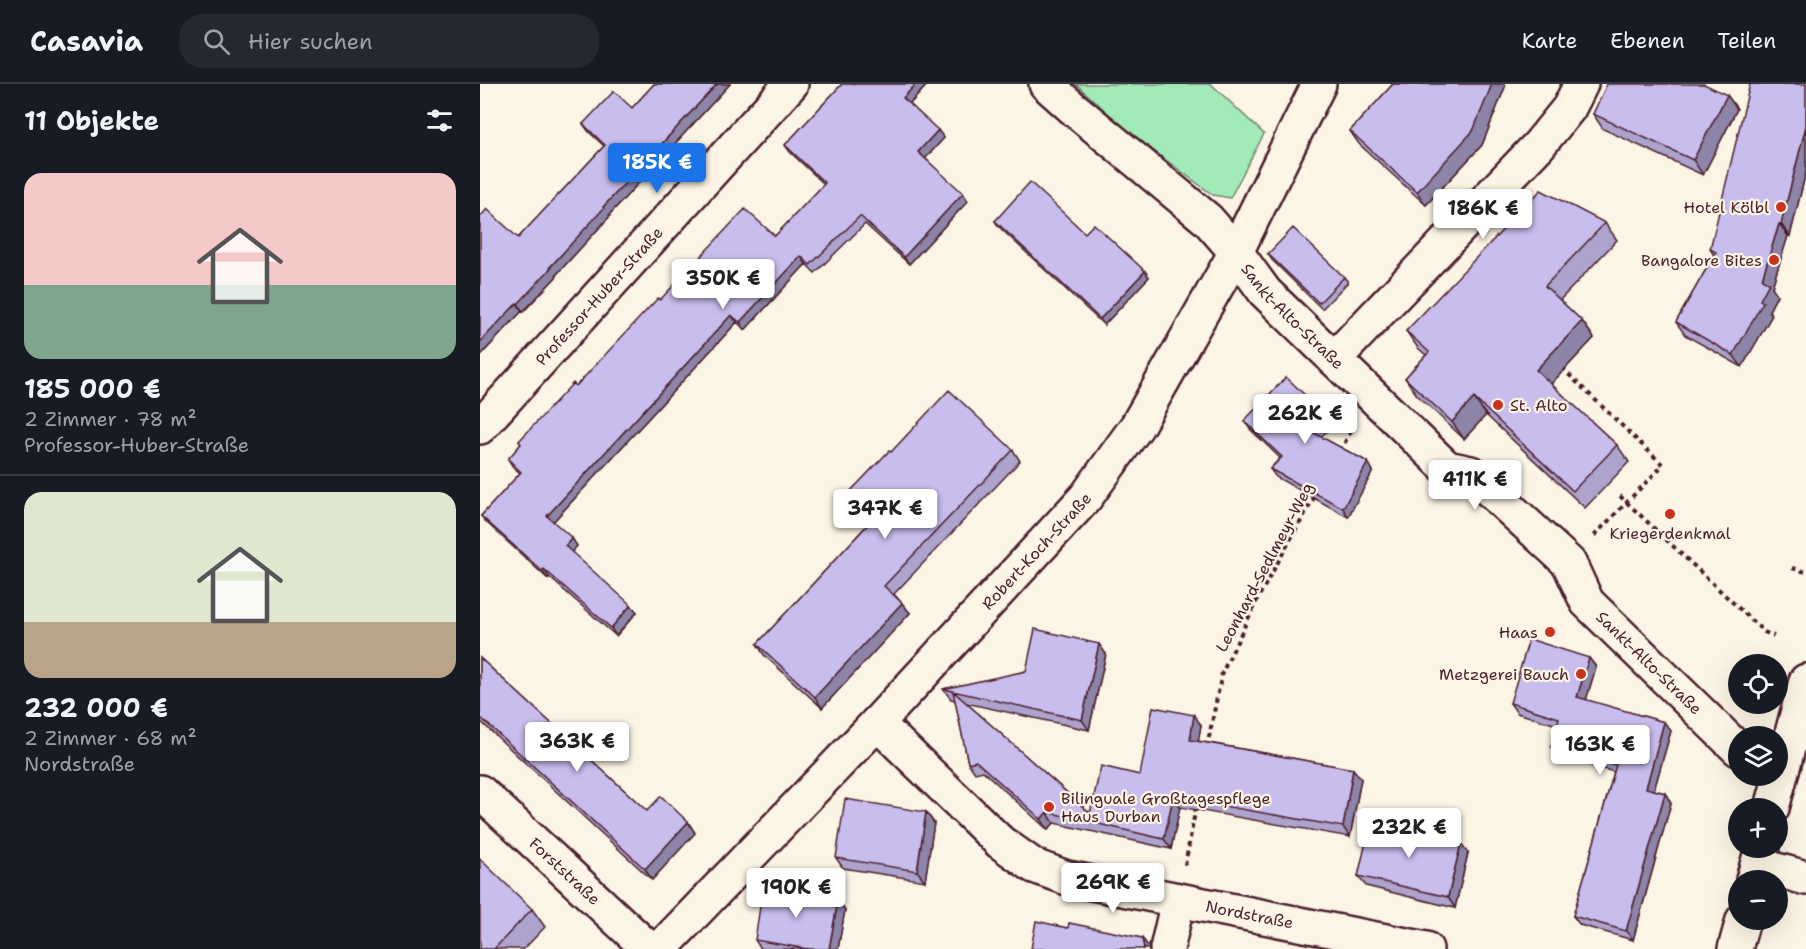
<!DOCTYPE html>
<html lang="de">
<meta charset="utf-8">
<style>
body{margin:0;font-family:"Shantell Sans",sans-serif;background:#242831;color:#f1f3f6;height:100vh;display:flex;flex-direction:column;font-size:22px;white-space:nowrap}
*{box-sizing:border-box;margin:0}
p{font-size:20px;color:#9ea1a6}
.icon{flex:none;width:33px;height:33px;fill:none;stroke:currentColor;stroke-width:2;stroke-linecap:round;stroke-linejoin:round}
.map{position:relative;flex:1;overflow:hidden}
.side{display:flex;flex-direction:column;background:#171b24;width:480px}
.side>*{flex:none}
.buttons{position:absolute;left:1248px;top:570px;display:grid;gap:12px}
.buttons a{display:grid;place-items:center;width:60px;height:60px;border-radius:50%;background:#171b24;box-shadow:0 6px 24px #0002;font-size:30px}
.price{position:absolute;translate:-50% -51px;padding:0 14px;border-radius:6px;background:#fff;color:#222;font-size:20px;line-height:39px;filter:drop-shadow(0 2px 3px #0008)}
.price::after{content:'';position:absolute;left:50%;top:36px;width:18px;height:14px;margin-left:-9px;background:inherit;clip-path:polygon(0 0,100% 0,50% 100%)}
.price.on{background:#1a73e8;color:#fff}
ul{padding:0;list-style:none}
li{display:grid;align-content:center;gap:12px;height:318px;padding:0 24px}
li+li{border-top:2px solid #363941}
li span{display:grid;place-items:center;height:186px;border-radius:18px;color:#555}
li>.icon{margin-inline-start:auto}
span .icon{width:108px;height:108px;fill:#fffc;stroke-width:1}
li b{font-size:26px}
h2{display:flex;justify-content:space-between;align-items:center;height:72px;padding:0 24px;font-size:26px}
header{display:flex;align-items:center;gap:36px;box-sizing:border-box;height:84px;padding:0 30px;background:#171b24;border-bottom:2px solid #363941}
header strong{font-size:28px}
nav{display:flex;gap:33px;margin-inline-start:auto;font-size:21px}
.search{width:420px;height:54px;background:#242831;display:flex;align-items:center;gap:15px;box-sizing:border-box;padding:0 21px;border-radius:24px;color:#9ea1a6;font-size:22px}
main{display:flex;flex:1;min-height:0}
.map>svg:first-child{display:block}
.green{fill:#a2eab8;stroke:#768472;stroke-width:1.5}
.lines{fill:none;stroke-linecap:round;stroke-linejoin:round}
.minor-casing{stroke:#4a1f2b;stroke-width:38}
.secondary-casing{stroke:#4a1f2b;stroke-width:38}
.path{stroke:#4a1f2b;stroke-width:4;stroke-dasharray:4.5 4.5;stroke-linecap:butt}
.minor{stroke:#fcf5e5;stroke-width:33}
.secondary{stroke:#fcf5e5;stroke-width:33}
.wall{fill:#ada3cd;stroke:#4a1f2b;stroke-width:1.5}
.shaded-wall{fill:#8d84a7;stroke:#4a1f2b;stroke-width:1.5}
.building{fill:#c9bdee;stroke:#4a1f2b;stroke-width:1.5}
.poi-dot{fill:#c8321e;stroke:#fcf5e5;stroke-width:2}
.labels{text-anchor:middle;stroke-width:4.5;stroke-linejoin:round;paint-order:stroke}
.poi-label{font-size:16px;fill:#4a1f2b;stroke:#fcf5e5;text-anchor:end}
.street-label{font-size:16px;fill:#4a1f2b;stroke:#fcf5e5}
</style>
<header>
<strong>Casavia</strong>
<div class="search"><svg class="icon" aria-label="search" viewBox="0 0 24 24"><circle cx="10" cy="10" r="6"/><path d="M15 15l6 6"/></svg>Hier suchen</div>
<nav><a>Karte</a><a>Ebenen</a><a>Teilen</a></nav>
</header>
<main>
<section class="side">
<h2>11 Objekte<svg class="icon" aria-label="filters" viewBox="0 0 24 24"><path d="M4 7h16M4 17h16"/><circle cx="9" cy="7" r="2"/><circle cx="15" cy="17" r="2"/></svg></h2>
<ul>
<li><span style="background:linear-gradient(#f6c9c9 60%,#7fa58c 0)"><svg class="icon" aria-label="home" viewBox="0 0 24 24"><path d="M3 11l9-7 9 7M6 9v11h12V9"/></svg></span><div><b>185 000 €</b><p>2 Zimmer · 78 m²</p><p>Professor-Huber-Straße</p></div></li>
<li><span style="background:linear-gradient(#dfe7d0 70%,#b9a48a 0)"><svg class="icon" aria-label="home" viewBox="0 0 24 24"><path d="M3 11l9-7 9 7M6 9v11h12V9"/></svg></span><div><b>232 000 €</b><p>2 Zimmer · 68 m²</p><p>Nordstraße</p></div></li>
</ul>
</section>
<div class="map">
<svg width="1326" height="865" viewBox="0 0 1326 865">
<rect width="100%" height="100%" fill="#fcf5e5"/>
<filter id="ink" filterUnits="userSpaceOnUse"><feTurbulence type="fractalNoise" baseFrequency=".0167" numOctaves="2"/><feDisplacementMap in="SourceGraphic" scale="12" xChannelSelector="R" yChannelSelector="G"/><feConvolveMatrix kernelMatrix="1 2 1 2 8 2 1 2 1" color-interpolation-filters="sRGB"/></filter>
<g filter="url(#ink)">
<!-- green -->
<path class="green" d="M 596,0 L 731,0 L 784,50 L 750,114 L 733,111 L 646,46 Z"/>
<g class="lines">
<!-- minor casing -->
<g class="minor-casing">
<g id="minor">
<path id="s1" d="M 566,0 L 594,25 L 728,136 L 756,168 L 785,208 L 967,384 L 991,389 L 1089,479 L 1107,518 L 1258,665"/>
<path d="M 854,275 L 1059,61 L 1089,24 L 1101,0"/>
<path id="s2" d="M 0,343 L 311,0"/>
<path id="s3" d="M 397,639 L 520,758 L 554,782 L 587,794 L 946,865"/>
<path id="s4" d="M 0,708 L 169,865"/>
<path d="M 1278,781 L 1326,794"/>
<path id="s5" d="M 180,865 L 397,639 L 606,413 L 657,342 L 756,168 L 839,0"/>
<path d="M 687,865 L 698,817"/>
</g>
</g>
<!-- secondary casing -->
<g class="secondary-casing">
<path id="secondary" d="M 1292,724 L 1326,597
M 1273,796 L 1282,764
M 1255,865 L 1263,836"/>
</g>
<!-- path -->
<path class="path" d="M 1082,284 L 1183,381 L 1112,454
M 860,367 L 874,342
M 1140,412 L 1284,548 L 1294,552
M 1312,484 L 1326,488
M 727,663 L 742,589 L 779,512 L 836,410
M 705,781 L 716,723"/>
<!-- minor -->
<use href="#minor" class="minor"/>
<!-- secondary -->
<use href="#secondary" class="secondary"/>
</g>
<!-- wall -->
<path class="wall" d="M 174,0 L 250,0 L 129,131 L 130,132 L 76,191 L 77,192 L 43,228 L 42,227 L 0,272 L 0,133 L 38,154 L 124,62 L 109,48 L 103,40 L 152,24 Z
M 362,0 L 448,0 L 430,20 L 464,54 L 445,74 L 488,117 L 429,180 L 385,140 L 335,189 L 326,180 L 265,246 L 257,238 L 73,438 L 97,462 L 91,468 L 157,528 L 136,552 L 69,493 L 68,495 L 7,439 L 1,432 L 40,389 L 33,383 L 28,375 L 41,360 L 39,357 L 96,302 L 180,216 L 295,152 L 344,100 L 310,68 L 305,61 Z
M 913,0 L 1024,0 L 1025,3 L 1002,61 L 946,121 L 879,60 L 870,47 Z
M 1326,0 L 1326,88 L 1310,152 L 1308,152 L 1292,203 L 1297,211 L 1289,227 L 1292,231 L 1262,283 L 1205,251 L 1196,238 L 1234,171 L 1230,165 Z
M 1247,11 L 1257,25 L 1223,91 L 1123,45 L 1113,30 Z
M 515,137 L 605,149 L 665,187 L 669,193 L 624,241 L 518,142 Z
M 1125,139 L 1137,156 L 1080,216 L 1102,237 L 1114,254 L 1071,300 L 1137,361 L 1149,378 L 1105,424 L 1006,331 L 984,355 L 937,311 L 925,294 L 946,271 L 938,264 L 926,247 Z
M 788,170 L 864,193 L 868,198 L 842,225 L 792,176 Z
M 847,332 L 853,340 L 841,353 L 888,378 L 893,387 L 868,433 L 796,393 L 790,385 L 800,374 L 770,345 L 764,337 Z
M 533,366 L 540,377 L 414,510 L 430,529 L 342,624 L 284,571 L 277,560 L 390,438 L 374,422 L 366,412 L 411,368 Z
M 626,570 L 609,646 L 486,619 L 610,729 L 660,691 L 721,641 L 718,657 L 873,685 L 881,695 L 870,753 L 700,723 L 691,765 L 574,739 L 568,746 L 503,687 L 495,689 L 488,679 L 475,616 L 471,615 L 463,605 Z
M 0,574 L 167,727 L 208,738 L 215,749 L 172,796 L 0,637 Z
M 1109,574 L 1116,583 L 1106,616 L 1184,638 L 1191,647 L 1174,706 L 1185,709 L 1191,719 L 1153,856 L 1100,841 L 1093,832 L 1134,688 L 1078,672 L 1071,663 L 1077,641 L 1037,629 L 1030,619 Z
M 446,728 L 454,739 L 445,797 L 363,784 L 356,774 Z
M 988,769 L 975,824 L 886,802 L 878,792 Z
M 358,816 L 365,826 L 358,865 L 281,865 L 275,856 Z
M 52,825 L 65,843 L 44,865 L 0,865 Z"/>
<!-- shaded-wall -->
<path class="shaded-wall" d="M 237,0 L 250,0 L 129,131 L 130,132 L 76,191 L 77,192 L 43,228 L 38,220 L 123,123 Z
M 436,0 L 448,0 L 428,21 L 423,14 Z
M 1012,0 L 1024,0 L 1025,3 L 1002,61 L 946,121 L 937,108 Z
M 1247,11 L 1257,25 L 1223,91 L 1213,76 Z
M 1326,42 L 1326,88 L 1310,152 L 1301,140 Z
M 458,46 L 464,54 L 444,76 L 438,68 Z
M 483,109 L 488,117 L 429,180 L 424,173 Z
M 1299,140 L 1308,152 L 1292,203 L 1297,211 L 1289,227 L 1292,231 L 1262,283 L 1253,271 L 1280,216 L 1282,195 Z
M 321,172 L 326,180 L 265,246 L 260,238 Z
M 665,187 L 669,193 L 624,241 L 620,235 Z
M 37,219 L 42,227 L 0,272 L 0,258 Z
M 251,231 L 257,238 L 72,439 L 67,432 Z
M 1102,237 L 1114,254 L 1068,303 L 1056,286 Z
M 994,314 L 1006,331 L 984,355 L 972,338 Z
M 888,378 L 893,387 L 868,433 L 863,424 Z
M 92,454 L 97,462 L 90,470 L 85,462 Z
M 64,485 L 69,493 L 68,495 L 62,487 Z
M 422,519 L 430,529 L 342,624 L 335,613 Z
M 151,521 L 157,528 L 136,552 L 131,544 Z
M 619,560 L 626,570 L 609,646 L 602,636 Z
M 1109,574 L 1116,583 L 1104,623 L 1097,613 Z
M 714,631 L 721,641 L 717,666 L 710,656 Z
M 1184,638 L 1191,647 L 1172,713 L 1166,704 Z
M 873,685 L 881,695 L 870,753 L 863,743 Z
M 1185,709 L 1191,719 L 1153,856 L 1146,847 Z
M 693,713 L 700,723 L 691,765 L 684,755 Z
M 446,728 L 454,739 L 445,797 L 437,787 Z
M 567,728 L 574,739 L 568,746 L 561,735 Z
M 208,738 L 215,749 L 172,796 L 165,785 Z
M 981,759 L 988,769 L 975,824 L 968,813 Z
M 358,816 L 365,826 L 358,865 L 349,865 Z
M 662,854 L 669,863 L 669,865 L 664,865 Z"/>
<!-- building -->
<path class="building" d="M 174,0 L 237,0 L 123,123 L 124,124 L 70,183 L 71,184 L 38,220 L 37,219 L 0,258 L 0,133 L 7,125 L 38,154 L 125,61 L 103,40 L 134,7 L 152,24 Z
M 362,0 L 436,0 L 423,14 L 458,46 L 438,68 L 483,109 L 424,173 L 380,132 L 330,181 L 321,172 L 260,238 L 251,231 L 67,432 L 92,454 L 85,462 L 151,521 L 131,544 L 64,485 L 62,487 L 1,432 L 41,388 L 28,375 L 41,360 L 39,357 L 93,299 L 96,302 L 178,214 L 180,216 L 265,125 L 295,152 L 345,99 L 305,61 Z
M 913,0 L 1012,0 L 993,47 L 937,108 L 870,47 Z
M 1127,0 L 1224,0 L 1247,11 L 1213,76 L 1113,30 Z
M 1270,0 L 1326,0 L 1326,42 L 1301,140 L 1299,140 L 1282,195 L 1289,199 L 1280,216 L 1283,218 L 1253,271 L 1196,238 L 1236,168 L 1230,165 Z
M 550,98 L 605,149 L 614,140 L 665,187 L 620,235 L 515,137 Z
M 1061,106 L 1125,139 L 1065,202 L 1102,237 L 1056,286 L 1137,361 L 1093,407 L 994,314 L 972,338 L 925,294 L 949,268 L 926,247 Z
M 813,144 L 864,193 L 839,219 L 788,170 Z
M 806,293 L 847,332 L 832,348 L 888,378 L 863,424 L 790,385 L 802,373 L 764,337 Z
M 469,306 L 533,366 L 404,502 L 422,519 L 335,613 L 277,560 L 392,436 L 366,412 L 409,367 L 411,368 Z
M 555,545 L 619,560 L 602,636 L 473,607 L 610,729 L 621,682 L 660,691 L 673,623 L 714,631 L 710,656 L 873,685 L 863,743 L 693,713 L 684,755 L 567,728 L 561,735 L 496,677 L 488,679 L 473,607 L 463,605 L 546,587 Z
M 1049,555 L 1109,574 L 1097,613 L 1184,638 L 1166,704 L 1185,709 L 1146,847 L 1093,832 L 1136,681 L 1071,663 L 1079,634 L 1030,619 Z
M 0,574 L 167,727 L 181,712 L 208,738 L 165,785 L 0,633 Z
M 365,715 L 446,728 L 437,787 L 356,774 Z
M 891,737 L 981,759 L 968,813 L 878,792 Z
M 0,775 L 52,825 L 14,865 L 0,865 Z
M 283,803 L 358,816 L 349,865 L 328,865 L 275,856 Z
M 556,837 L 588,844 L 589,839 L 662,854 L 664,865 L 551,865 Z"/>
</g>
<!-- markers -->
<g class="poi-dot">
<circle cx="1301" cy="123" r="6"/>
<circle cx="1294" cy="176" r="6"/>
<circle cx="1018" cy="321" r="6"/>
<circle cx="1190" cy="430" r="6"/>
<circle cx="1070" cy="548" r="6"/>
<circle cx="1101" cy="590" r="6"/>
<circle cx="569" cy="723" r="6"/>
</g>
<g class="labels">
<!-- poi labels -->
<g class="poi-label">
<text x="1289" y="129">Hotel Kölbl</text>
<text x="1282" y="182">Bangalore Bites</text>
<text x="1030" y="327" text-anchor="start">St. Alto</text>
<text x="1190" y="455" text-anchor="middle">Kriegerdenkmal</text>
<text x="1058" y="554">Haas</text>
<text x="1089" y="596">Metzgerei Bauch</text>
<text x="581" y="720" text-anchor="start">Bilinguale Großtagespflege<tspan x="581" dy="18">Haus Durban</tspan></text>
</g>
<!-- street labels -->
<g class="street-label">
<text dy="6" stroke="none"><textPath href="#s2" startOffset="177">Professor-Huber-Straße</textPath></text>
<text dy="6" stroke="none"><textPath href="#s1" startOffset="340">Sankt-Alto-Straße</textPath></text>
<text dy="6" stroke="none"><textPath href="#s5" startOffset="548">Robert-Koch-Straße</textPath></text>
<text transform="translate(784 483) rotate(-62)" y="6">Leonhard-Sedlmeyr-Weg</text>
<text dy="6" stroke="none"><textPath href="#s1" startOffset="844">Sankt-Alto-Straße</textPath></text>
<text dy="6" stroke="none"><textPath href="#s4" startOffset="116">Forststraße</textPath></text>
<text dy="6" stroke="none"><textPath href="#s3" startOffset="434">Nordstraße</textPath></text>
</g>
</g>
</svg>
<div class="buttons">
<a><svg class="icon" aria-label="locate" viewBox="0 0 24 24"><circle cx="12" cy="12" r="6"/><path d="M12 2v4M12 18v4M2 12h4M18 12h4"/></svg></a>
<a><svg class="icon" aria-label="layers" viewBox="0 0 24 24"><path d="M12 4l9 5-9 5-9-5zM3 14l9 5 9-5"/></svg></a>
<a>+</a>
<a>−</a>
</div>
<b class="price on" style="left:177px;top:110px">185K €</b>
<b class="price" style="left:1003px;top:156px">186K €</b>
<b class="price" style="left:243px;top:226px">350K €</b>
<b class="price" style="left:825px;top:361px">262K €</b>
<b class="price" style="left:995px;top:427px">411K €</b>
<b class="price" style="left:405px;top:456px">347K €</b>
<b class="price" style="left:97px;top:689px">363K €</b>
<b class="price" style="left:1120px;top:692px">163K €</b>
<b class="price" style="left:929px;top:775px">232K €</b>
<b class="price" style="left:633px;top:830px">269K €</b>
<b class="price" style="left:316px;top:835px">190K €</b>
</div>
</main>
